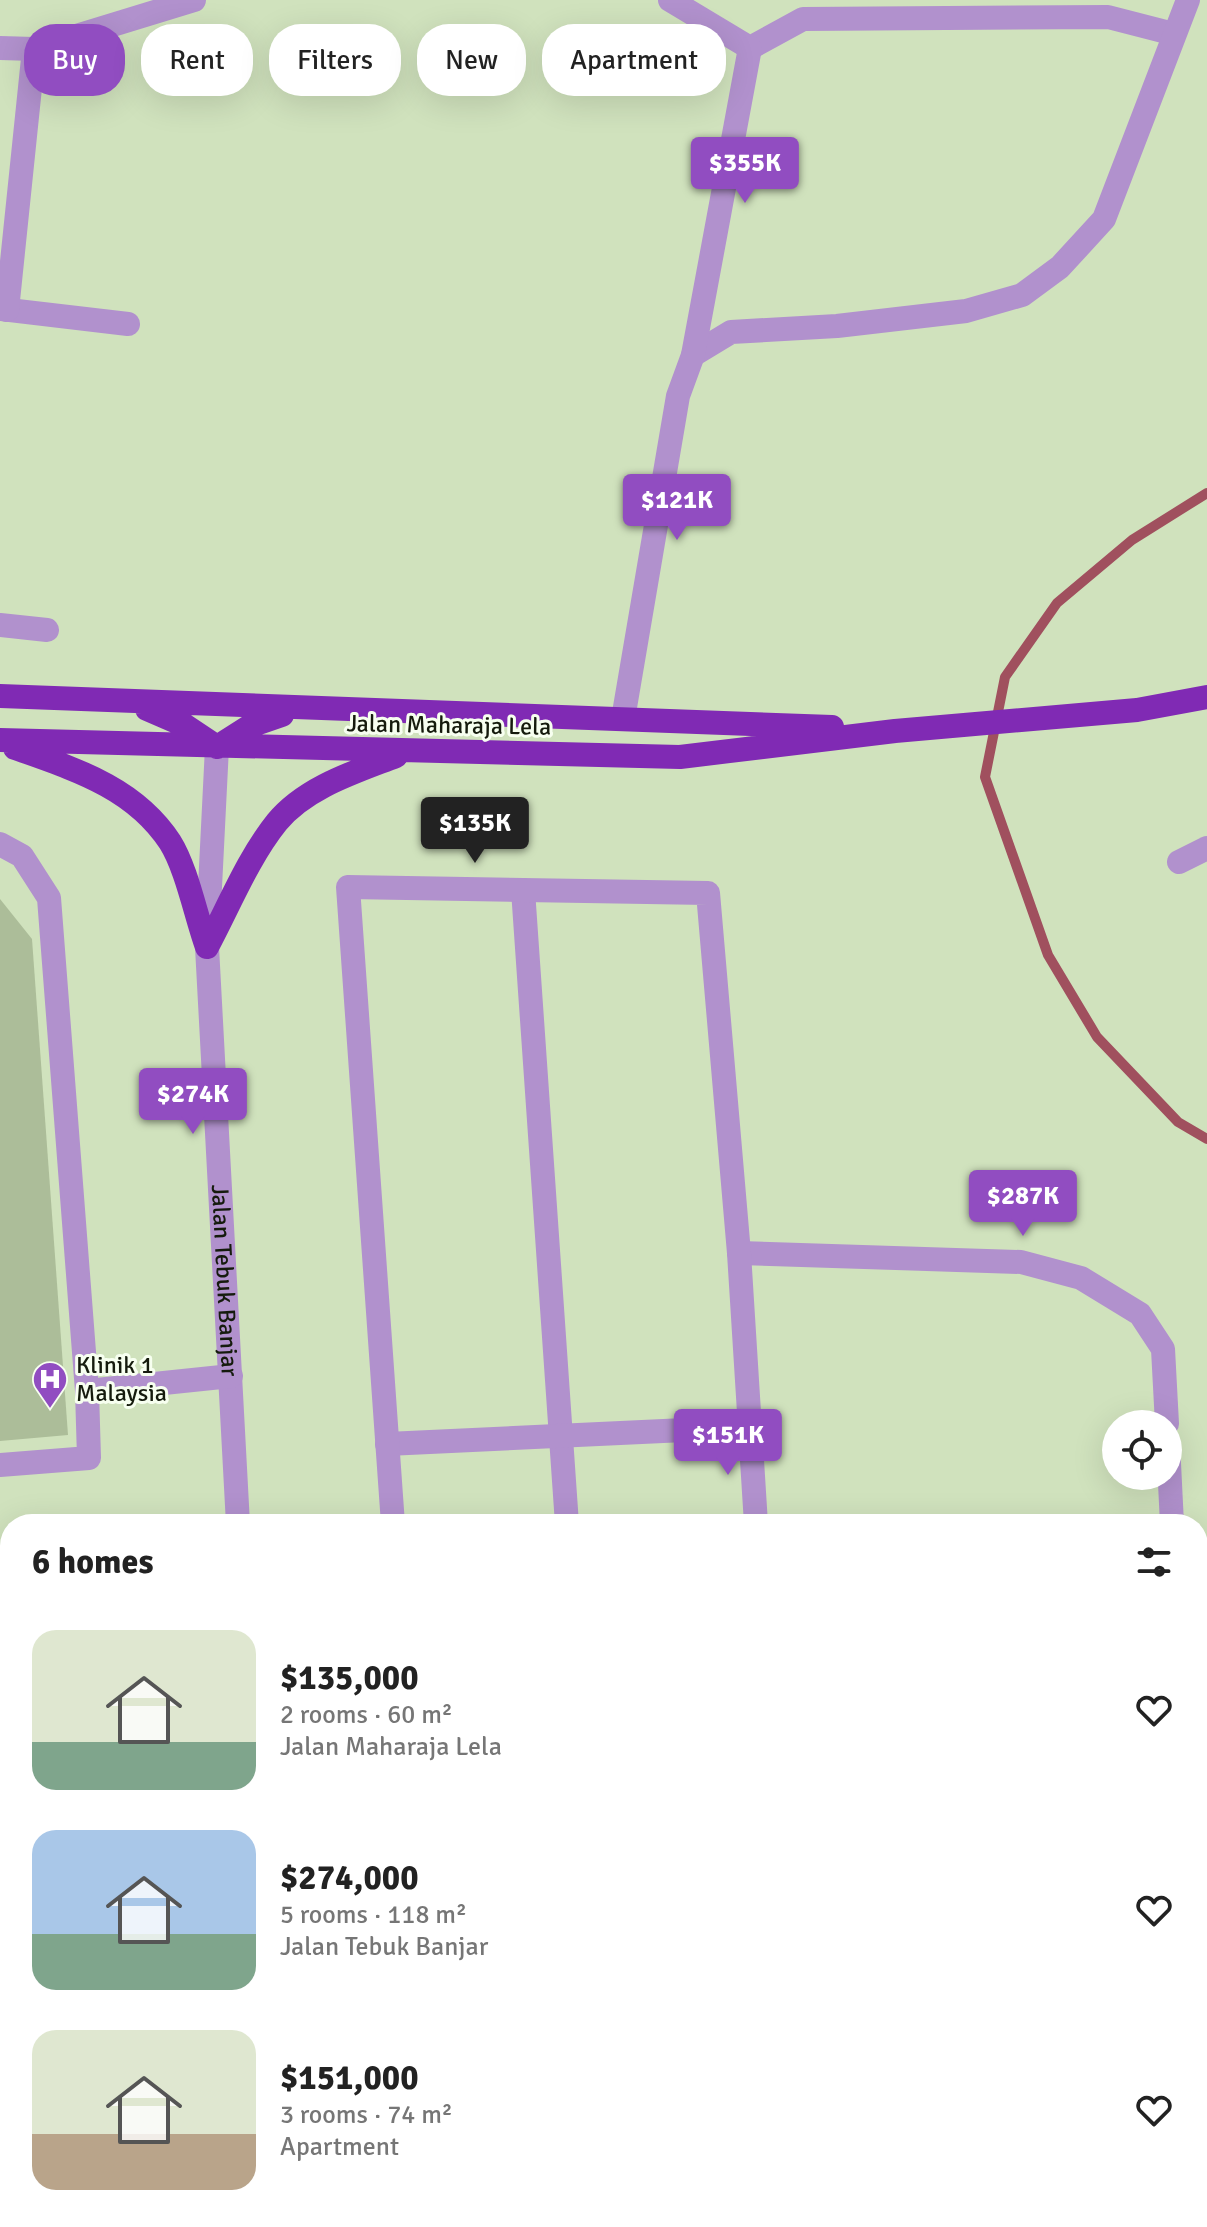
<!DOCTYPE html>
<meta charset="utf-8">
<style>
body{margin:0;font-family:Signika,sans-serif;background:#f2f2f2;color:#222;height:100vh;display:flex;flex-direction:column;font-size:30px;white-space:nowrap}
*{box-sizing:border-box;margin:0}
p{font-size:26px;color:#767676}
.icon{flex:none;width:44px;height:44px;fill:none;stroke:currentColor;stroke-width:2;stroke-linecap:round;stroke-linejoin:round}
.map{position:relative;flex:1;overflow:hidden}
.drawer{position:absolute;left:0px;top:1514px;width:1208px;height:714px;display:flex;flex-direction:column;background:#fff;border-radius:32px 32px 0 0;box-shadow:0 8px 32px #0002}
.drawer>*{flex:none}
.guide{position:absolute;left:24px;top:24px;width:800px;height:72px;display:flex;gap:16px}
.fabs{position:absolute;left:1102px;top:1410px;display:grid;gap:16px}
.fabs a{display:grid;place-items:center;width:80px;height:80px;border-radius:50%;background:#fff;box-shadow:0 8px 32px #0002;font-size:40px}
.price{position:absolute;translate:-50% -68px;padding:0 18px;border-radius:8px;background:#914dc1;color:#fff;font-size:26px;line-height:52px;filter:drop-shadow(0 2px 4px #0008)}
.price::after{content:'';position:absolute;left:50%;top:48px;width:24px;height:18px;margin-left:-12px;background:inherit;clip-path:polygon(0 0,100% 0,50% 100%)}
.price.selected{background:#222;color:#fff}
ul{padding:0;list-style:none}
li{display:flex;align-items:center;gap:24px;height:200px;padding:0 32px}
li span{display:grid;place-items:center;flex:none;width:224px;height:160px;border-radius:24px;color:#555}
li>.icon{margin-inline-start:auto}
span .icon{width:96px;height:96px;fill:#fffc;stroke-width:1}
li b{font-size:34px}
h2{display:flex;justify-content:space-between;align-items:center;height:96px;padding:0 32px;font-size:34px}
.chip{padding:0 28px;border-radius:32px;background:#fff;box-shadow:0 8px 32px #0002;font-size:28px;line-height:72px}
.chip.selected{background:#914dc1;color:#fff}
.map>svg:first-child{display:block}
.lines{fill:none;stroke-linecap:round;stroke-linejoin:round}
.stream{stroke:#a0505e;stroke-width:10}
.building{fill:#acbd99}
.minor{stroke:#b191cd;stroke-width:24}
.highway{stroke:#802ab4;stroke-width:24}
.labels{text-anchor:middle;stroke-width:6;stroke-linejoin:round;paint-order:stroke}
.street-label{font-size:24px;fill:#151b0d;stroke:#f7fff0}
.poi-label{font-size:24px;fill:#151b0d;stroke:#f7fff0;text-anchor:start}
</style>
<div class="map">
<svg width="1207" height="2227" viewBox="0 0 1207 2227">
<rect width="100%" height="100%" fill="#d0e2bd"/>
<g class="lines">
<!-- stream -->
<path class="stream" d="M 1207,493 L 1132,540 L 1057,603 L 1005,677 L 985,777 L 1048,955 L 1097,1037 L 1178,1122 L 1207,1139"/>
</g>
<!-- building -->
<path class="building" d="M 0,899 L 32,939 L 68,1435 L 0,1441 Z"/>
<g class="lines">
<!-- minor -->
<g class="minor">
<path d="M 670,0 L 750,48 L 803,19 L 1108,17 L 1174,34"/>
<path d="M 0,48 L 34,49 L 194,0"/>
<path d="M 0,309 L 128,324"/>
<path d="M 7,310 L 34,49"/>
<path d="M 693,355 L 731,332 L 837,326 L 966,311 L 1022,295 L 1060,267 L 1104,219 L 1188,0"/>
<path d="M 0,625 L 47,630"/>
<path d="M 623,719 L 678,396 L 693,355 L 750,48"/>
<path id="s1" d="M 217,747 L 207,947 L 238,1524"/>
<path d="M 0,844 L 22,856 L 49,898 L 87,1391 L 231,1376"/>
<path d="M 1179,862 L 1207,848"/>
<path d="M 523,890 L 567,1524"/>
<path d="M 739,1253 L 1021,1262 L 1081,1278 L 1140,1314 L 1163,1349 L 1167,1424"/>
<path d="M 1168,1443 L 1172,1524"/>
<path d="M 387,1444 L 749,1427"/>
<path d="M 0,1465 L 89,1458 L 87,1391"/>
<path d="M 393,1524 L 348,887 L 708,893 L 739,1253 L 756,1524"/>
<path d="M 1198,1938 L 1207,2069"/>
<path d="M 0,2157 L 10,2157"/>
<path d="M 275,2218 L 276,2227"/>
<path d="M 438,2218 L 438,2227"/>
<path d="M 613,2218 L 614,2227"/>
<path d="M 804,2218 L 805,2227"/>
</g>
<!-- highway -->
<path class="highway" d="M 0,696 L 832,727
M 147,709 L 184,725 L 217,747
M 0,740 L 680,757 L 895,731 L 1137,710 L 1207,697
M 217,747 L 250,726 L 282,715
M 15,748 C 74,769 134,787 170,842 C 187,869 196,917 207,947
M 207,947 C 229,906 248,858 277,822 C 306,787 355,772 396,756"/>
</g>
<!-- icons -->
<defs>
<g id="hospital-pin" transform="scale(1.8)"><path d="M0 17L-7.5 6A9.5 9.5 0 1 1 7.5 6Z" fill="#914dc1" stroke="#f7fff0"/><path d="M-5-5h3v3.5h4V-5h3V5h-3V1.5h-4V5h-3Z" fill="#fff"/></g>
</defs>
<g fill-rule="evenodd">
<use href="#hospital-pin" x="50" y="1379"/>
</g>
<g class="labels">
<!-- street labels -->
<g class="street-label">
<text transform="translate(449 725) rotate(1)" y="8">Jalan Maharaja Lela</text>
<text dy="8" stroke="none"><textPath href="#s1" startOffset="534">Jalan Tebuk Banjar</textPath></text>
</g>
<!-- poi labels -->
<g class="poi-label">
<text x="76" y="1373">Klinik 1<tspan x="76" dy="28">Malaysia</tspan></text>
</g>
</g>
</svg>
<div class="fabs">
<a><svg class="icon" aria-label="locate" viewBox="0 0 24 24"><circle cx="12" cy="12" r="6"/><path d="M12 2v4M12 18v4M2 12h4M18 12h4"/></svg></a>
</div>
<b class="price" style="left:745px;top:205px">$355K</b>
<b class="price" style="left:677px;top:542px">$121K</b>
<b class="price selected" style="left:475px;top:865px">$135K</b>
<b class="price" style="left:193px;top:1136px">$274K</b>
<b class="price" style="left:1023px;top:1238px">$287K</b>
<b class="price" style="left:728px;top:1477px">$151K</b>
<div class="guide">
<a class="chip selected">Buy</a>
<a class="chip">Rent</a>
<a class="chip">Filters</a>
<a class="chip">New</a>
<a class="chip">Apartment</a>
</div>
<section class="drawer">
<h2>6 homes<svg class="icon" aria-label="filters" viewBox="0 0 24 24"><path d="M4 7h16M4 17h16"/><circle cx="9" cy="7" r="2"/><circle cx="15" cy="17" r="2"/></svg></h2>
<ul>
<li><span style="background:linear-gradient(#dfe7d0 70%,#7fa58c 0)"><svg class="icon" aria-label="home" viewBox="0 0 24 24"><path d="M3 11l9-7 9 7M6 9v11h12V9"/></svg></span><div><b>$135,000</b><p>2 rooms · 60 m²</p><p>Jalan Maharaja Lela</p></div><svg class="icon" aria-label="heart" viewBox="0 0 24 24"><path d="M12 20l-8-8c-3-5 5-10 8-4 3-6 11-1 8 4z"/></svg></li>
<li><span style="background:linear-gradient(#a9c7e8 65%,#7fa58c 0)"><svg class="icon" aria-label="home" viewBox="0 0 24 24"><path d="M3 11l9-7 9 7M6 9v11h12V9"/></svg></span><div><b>$274,000</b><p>5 rooms · 118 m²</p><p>Jalan Tebuk Banjar</p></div><svg class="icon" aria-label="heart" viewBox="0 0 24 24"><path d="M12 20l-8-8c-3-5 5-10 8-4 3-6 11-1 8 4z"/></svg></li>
<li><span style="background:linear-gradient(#dfe7d0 65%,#b9a48a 0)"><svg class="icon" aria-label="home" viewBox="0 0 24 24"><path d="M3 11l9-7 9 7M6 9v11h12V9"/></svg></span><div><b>$151,000</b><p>3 rooms · 74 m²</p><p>Apartment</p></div><svg class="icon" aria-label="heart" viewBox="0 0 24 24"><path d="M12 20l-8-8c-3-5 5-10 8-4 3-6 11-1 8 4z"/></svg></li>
</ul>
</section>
</div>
